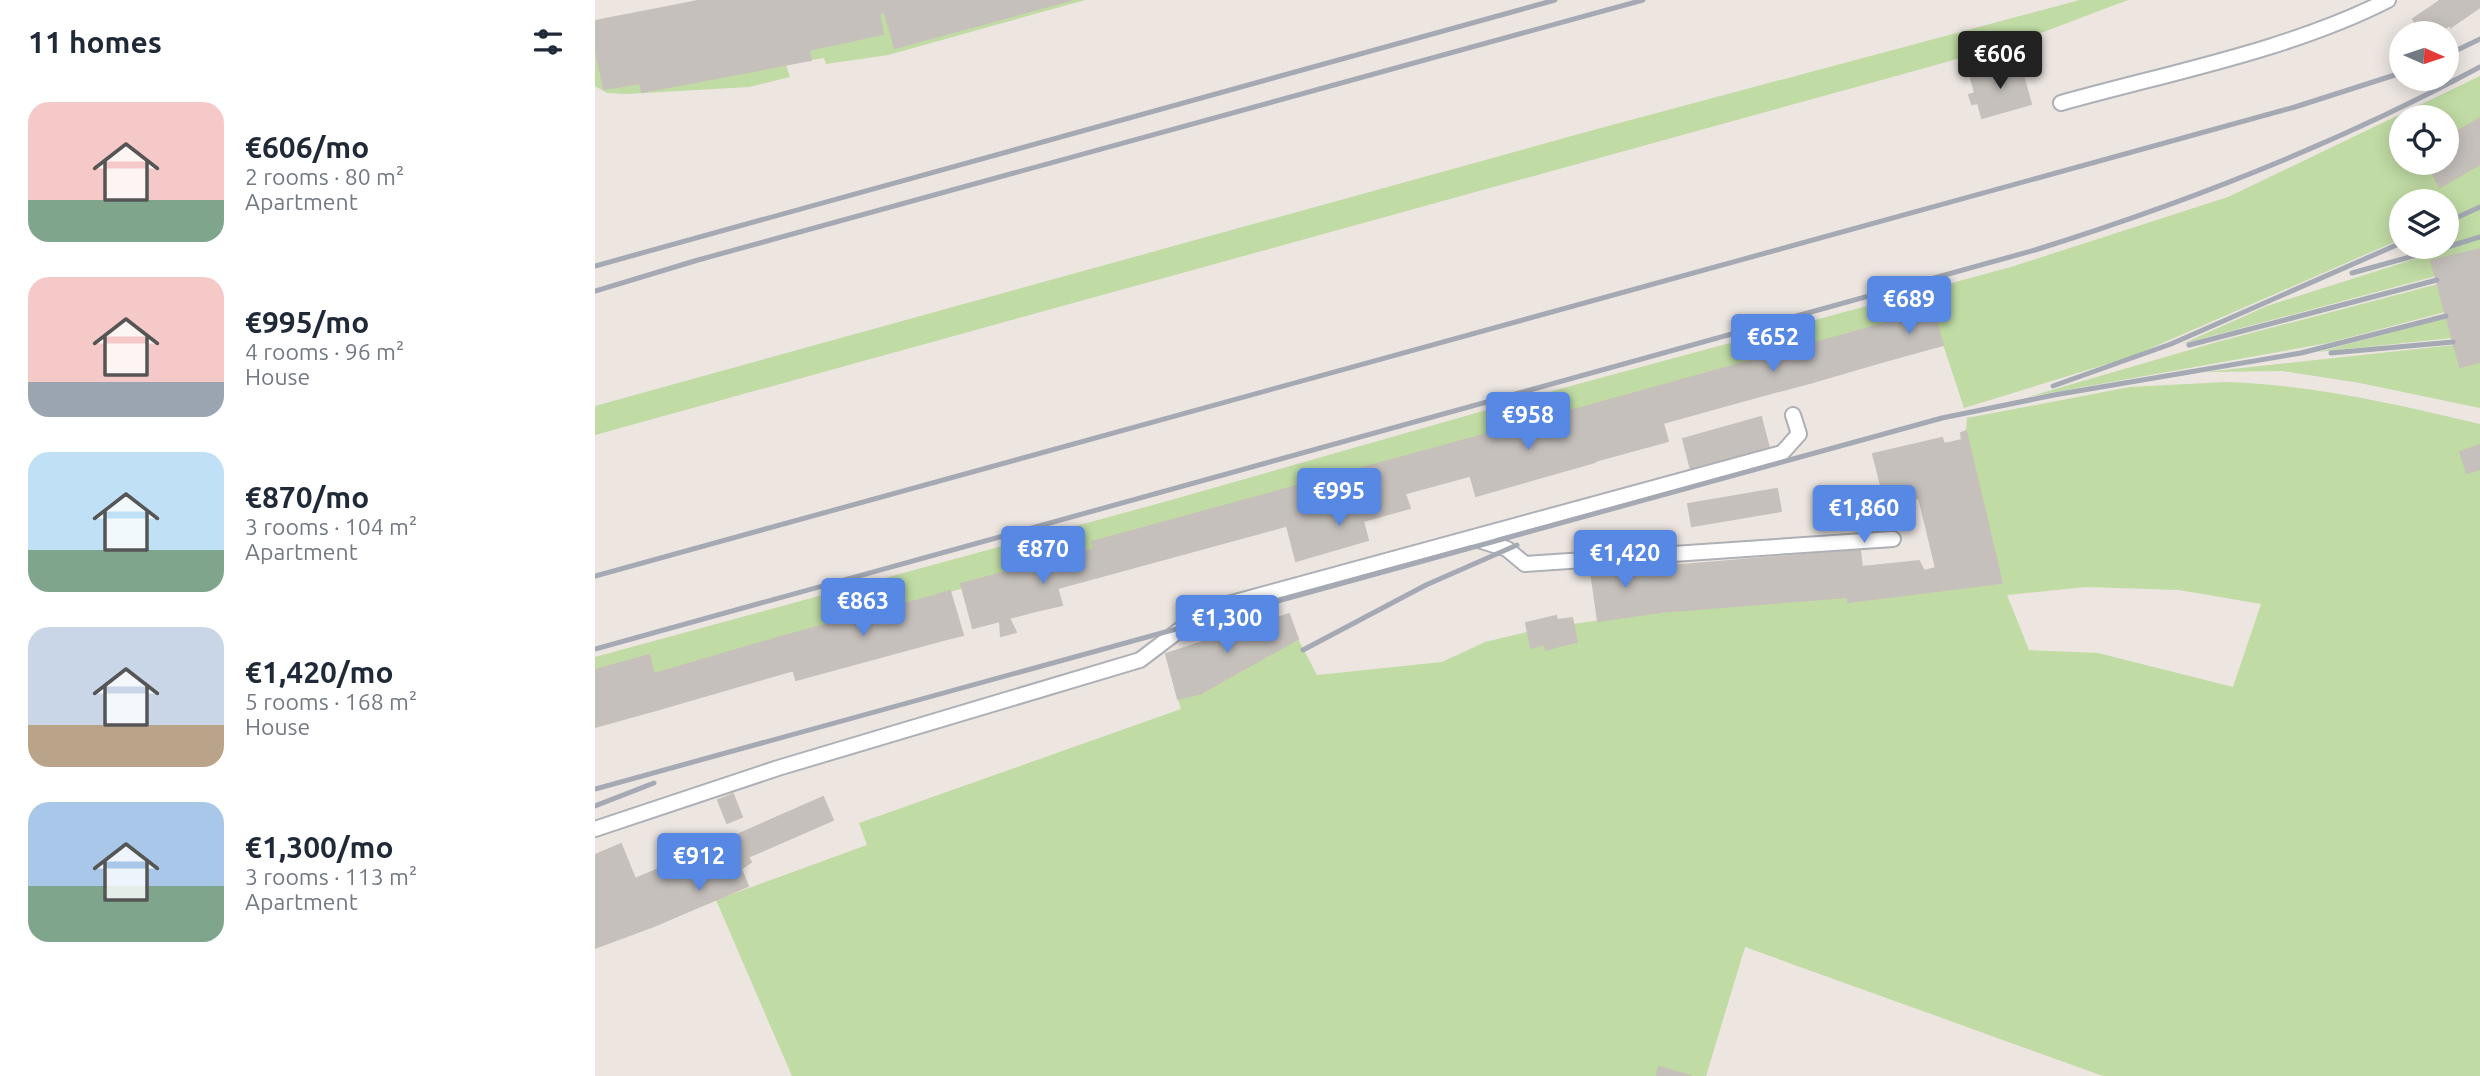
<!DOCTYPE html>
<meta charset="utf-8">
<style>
body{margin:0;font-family:Ubuntu,sans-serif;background:#f6f6f7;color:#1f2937;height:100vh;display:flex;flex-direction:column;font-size:26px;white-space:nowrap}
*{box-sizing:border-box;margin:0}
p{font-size:23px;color:#747a83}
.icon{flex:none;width:38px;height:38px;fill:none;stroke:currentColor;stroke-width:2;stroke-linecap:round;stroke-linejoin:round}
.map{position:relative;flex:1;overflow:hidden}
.sheet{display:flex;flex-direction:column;background:#fff;width:595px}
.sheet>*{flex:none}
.needle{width:46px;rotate:93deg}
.fabs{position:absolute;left:1794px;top:21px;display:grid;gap:14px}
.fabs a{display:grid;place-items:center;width:70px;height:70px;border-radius:50%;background:#fff;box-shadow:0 4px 18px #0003;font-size:35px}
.price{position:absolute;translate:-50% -60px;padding:0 16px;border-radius:7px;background:#5688e4;color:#fff;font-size:23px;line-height:46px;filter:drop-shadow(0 2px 4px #0008)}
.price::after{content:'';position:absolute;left:50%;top:42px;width:21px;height:16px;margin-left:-10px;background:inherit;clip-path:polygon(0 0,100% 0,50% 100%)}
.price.active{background:#222;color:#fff}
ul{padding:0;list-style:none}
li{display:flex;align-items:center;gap:21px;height:175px;padding:0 28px}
li span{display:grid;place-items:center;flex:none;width:196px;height:140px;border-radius:21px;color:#555}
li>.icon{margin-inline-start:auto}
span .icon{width:84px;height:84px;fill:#fffc;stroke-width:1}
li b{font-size:30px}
h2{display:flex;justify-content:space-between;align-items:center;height:84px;padding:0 28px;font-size:30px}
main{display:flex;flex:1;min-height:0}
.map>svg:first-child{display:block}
.green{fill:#c0dba4;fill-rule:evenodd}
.building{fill:#c5c0bc;stroke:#c7c0ba;stroke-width:2}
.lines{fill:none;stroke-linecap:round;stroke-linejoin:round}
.service-casing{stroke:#adb0b7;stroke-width:18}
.service{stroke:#fff;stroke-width:14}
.rail{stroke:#a4a9b4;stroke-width:5}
</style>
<main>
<section class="sheet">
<h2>11 homes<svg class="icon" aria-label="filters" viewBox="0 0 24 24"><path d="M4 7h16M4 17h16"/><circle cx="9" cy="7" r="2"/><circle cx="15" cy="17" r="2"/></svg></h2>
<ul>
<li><span style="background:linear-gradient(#f6c9c9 70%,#7fa58c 0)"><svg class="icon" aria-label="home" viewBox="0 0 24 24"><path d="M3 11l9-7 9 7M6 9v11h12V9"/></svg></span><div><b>€606/mo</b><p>2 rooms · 80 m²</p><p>Apartment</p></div></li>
<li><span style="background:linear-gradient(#f6c9c9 75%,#9aa5b1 0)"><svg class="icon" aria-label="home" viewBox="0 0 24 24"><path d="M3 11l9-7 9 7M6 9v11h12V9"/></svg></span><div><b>€995/mo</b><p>4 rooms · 96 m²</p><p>House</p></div></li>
<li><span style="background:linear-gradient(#bfe0f5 70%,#7fa58c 0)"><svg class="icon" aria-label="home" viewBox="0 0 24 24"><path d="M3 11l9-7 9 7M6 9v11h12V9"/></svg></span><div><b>€870/mo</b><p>3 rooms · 104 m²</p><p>Apartment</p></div></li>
<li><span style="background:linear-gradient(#c9d6e8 70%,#b9a48a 0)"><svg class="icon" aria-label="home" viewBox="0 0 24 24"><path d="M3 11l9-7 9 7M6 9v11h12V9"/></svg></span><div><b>€1,420/mo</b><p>5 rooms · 168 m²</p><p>House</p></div></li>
<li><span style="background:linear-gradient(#a9c7e8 60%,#7fa58c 0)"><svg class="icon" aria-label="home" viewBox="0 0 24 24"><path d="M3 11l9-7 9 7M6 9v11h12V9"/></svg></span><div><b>€1,300/mo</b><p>3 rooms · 113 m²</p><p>Apartment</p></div></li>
</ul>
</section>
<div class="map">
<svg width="1885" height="1076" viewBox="0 0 1885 1076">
<rect width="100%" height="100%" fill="#ece5e0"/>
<!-- green -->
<path class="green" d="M 476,0 L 490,0 L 293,55 L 231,64 L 229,58 L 216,60 L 214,50 L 288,34 L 284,14 L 289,12 L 300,48 Z
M 1485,0 L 1533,0 L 1430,39 L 1341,65 L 0,435 L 0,406 L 1002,129 Z
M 0,48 L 9,89 L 45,83 L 48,92 L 191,65 L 195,77 L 154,87 L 31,94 L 12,93 L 0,86 Z
M 1885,76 L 1885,118 L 1852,138 L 1852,117 L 1806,117 L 1806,163 L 1832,163 L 1845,187 L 1885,164 L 1885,249 L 1837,261 L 1841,276 L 1587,344 L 1672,306 L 1835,254 L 1833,247 L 1852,247 L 1852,201 L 1806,201 L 1806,239 L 1538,356 L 1369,408 L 1337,311 L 497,543 L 499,549 L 367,584 L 369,588 L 59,674 L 54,656 L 0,670 L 0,657 L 569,502 L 972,387 L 1416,267 L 1633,197 Z
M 1843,284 L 1850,312 L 1733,343 L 1433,397 L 1622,342 Z
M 1852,318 L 1857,338 L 1723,352 Z
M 1859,345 L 1866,367 L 1885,362 L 1885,408 L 1765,383 L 1687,371 L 1610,372 Z
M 1631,382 C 1718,385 1800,404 1885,424 L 1885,1076 L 1508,1076 L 1150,947 L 1111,1076 L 1096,1076 L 1065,1067 L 1062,1076 L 197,1076 L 121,900 L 272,845 L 264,823 L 586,709 L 583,699 L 606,693 L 703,639 L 722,675 L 847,662 L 890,642 L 932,632 L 936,647 L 950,644 L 951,649 L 982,642 L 978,624 L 1048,614 L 1253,597 L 1253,602 L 1406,583 L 1371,431 L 1372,418 L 1535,387 ZM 1491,587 L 1584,590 L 1666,604 L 1638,687 L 1503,653 L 1434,650 L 1412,595 Z"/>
<!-- building -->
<path class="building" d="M 108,0 L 286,0 L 289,12 L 284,14 L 288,34 L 214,50 L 216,60 L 47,92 L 45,83 L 9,89 L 0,47 L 0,21 Z
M 286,0 L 476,0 L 300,48 Z
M 1846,0 L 1885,0 L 1885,7 L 1856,27 L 1855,25 L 1840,33 L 1826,33 L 1818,19 Z
M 1425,64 L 1436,104 L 1387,118 L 1383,103 L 1377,104 L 1374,95 L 1380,93 L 1376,78 Z
M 1885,118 L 1885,164 L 1845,187 L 1832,163 L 1852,163 L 1852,138 Z
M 1885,249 L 1885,362 L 1865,367 L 1836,261 Z
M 1338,310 L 1348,345 L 1290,361 L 1281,326 Z
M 1281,326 L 1290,361 L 1218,382 L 1209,346 Z
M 1209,346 L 1218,382 L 1147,401 L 1137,366 Z
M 1137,366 L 1147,401 L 1068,423 L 1058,388 Z
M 1058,388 L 1073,441 L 1000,461 L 986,408 Z
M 986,408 L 1000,462 L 881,496 L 866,441 Z
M 1166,417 L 1174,448 L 1096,470 L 1088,439 Z
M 1371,431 L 1407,583 L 1253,602 L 1253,597 L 1066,612 L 1063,567 L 1265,550 L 1267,567 L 1324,561 L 1329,571 L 1341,568 L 1324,498 L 1291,505 L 1278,454 L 1347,438 L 1349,444 L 1367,440 L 1366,433 Z
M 866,441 L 874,476 L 463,588 L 455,561 L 499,549 L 497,542 Z
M 1885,445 L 1885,469 L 1872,473 L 1865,452 Z
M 1182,489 L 1186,511 L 1097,526 L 1093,504 Z
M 810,494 L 815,508 L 768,521 L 773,540 L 701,561 L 692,526 Z
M 1041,559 L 1043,568 L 1063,567 L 1066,612 L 1003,621 L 995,565 Z
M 455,561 L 467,605 L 441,611 L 429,567 Z
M 429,567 L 441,611 L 414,618 L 421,632 L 406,636 L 405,621 L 378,628 L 366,584 Z
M 355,591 L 368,635 L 348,640 L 335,597 Z
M 335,597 L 348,640 L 201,680 L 189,636 Z
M 694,614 L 703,639 L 606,693 L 583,699 L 571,654 Z
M 961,616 L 968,645 L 951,650 L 944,620 Z
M 977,618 L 982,642 L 968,645 L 962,620 Z
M 944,620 L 950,644 L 936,648 L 931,623 Z
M 189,636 L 199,670 L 68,708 L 59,674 Z
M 54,655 L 68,708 L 0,727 L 0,670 Z
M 138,794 L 147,817 L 132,823 L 123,800 Z
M 228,797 L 238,820 L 153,857 L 144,834 Z
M 144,834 L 153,857 L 50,905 L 40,879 Z
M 26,844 L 59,926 L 0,948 L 0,855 Z
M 153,857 L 156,862 L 146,869 L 153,886 L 59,926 L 50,905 Z
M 1064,1067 L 1096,1076 L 1062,1076 Z"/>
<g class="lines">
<!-- service casing -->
<g class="service-casing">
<path id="service" d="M 1466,103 C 1573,73 1695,50 1793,0
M 877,538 L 912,549 L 930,564 L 1298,539
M 0,829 L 183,768 L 545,660 L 611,610 L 1187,453 L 1204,434 L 1198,415"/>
</g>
<!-- service -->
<use href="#service" class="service"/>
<!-- rail -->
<path class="rail" d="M 1852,55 L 1885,39
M 1852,222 L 1885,207
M 1852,247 L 1885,237
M 0,266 L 960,0
M 1757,273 L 1851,247
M 0,291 L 103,260 L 1048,0
M 1594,345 L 1842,280
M 1736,353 L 1858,342
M 1458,386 L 1576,344 L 1806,243
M 0,576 L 1700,107 L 1806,73
M 0,649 L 1440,250 C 1593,202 1744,143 1885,67
M 708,650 L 831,585 L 922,545
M 0,789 L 1347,418 L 1459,395 L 1706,353 L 1851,316
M 0,806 L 59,783"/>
</g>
</svg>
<div class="fabs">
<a><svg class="needle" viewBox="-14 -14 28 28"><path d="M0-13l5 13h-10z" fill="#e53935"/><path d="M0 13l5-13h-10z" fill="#747a83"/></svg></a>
<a><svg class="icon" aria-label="locate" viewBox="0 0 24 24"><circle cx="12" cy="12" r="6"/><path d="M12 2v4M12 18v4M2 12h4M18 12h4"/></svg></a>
<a><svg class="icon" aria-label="layers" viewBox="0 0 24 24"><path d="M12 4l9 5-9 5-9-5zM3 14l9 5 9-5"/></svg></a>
</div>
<b class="price active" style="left:1405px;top:91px">€606</b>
<b class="price" style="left:1314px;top:336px">€689</b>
<b class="price" style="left:1178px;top:374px">€652</b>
<b class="price" style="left:933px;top:452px">€958</b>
<b class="price" style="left:744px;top:528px">€995</b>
<b class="price" style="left:1269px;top:545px">€1,860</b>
<b class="price" style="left:448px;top:586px">€870</b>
<b class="price" style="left:1030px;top:590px">€1,420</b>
<b class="price" style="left:268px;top:638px">€863</b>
<b class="price" style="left:632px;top:655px">€1,300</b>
<b class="price" style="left:104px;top:893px">€912</b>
</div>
</main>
